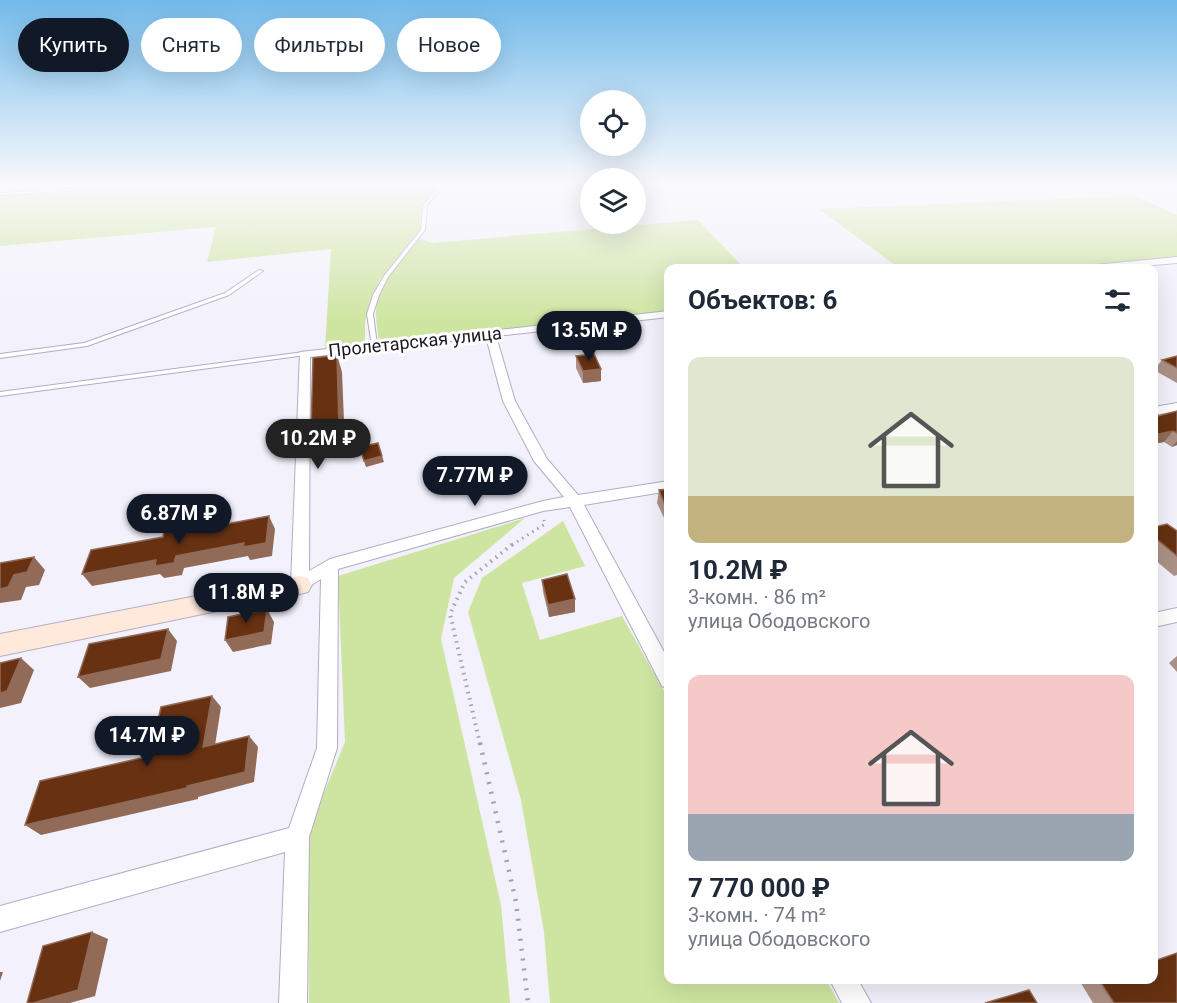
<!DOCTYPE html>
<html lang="ru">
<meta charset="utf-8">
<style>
body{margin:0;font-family:Roboto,sans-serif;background:#f2f2f3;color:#1f2937;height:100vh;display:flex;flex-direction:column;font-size:22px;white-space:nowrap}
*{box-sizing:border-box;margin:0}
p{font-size:20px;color:#747a83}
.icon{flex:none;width:33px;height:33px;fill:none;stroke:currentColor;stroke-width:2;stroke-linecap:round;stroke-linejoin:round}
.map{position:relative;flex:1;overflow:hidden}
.side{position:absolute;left:664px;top:264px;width:494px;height:720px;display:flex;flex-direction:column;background:#fff;border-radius:12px;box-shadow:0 6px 24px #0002}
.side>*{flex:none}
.top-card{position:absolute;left:18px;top:18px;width:556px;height:54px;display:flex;gap:12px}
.controls{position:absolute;left:580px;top:90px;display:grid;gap:12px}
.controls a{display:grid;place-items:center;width:66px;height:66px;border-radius:50%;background:#fff;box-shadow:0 6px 24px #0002;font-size:30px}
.price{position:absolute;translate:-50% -51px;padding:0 14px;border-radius:21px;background:#111827;color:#fff;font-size:20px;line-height:39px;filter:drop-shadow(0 2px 3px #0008)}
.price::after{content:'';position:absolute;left:50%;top:36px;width:18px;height:14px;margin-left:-9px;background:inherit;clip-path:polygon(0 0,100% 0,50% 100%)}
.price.on{background:#222;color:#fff}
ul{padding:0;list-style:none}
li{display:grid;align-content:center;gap:12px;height:318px;padding:0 24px}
li span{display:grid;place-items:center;height:186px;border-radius:12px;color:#555}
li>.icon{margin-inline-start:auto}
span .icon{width:108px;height:108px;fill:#fffc;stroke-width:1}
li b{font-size:26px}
h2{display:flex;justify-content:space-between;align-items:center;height:72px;padding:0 24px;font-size:26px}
.pill{padding:0 21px;border-radius:27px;background:#fff;box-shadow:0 6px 24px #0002;font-size:21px;line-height:54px}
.pill.on{background:#111827;color:#fff}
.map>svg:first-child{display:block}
.green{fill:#cee5a1}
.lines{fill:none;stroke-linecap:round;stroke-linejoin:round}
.lane-casing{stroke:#b2adc5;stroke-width:2}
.street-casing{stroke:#b2adc5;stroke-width:2}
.secondary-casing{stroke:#b2adc5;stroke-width:2}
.path-far2{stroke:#a2a0aa;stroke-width:3;stroke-dasharray:1.5 4.5;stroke-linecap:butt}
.path-far1{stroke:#a2a0aa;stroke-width:4;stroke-dasharray:1.5 5;stroke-linecap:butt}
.path{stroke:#a2a0aa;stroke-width:4.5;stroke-dasharray:2 8;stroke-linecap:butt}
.lane{fill:#fff;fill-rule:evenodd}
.street{fill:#fff;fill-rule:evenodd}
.secondary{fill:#fee9db;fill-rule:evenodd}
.wall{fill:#ad9186}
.shaded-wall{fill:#916b58}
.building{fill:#673112;stroke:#916b58;stroke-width:1.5}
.labels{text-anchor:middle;stroke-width:6;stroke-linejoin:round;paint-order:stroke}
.far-street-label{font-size:18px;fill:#191720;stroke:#fff}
</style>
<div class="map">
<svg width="1177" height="1003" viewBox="0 0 1177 1003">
<rect width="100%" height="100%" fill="#f3f1fb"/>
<!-- green -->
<path class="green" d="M 209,183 L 436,183 L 439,185 L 421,207 L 420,230 L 381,278 L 370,300 L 365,322 L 365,343 L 325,349 L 331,249 L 207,262 L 216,227 L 0,246 L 0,195 Z
M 1135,196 L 1177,215 L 1177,257 L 1071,268 L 899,268 L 819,209 Z
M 698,220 L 744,268 L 669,268 L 669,312 L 379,342 C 378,333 376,323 376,314 C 376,284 403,259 420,238 L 431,243 Z
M 525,518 L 454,578 L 441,639 L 501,905 L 510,1003 L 309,1003 L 309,829 L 345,742 L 338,576 Z
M 563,521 L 585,566 L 522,583 L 540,640 L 622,616 L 669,700 L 669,980 L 826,980 L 839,1003 L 550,1003 L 544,932 L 521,800 L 468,612 L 482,578 Z"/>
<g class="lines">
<!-- lane casing -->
<g class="lane-casing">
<path id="lane" d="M 167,183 L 179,183 L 177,184 L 0,195 L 0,193 Z
M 439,183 L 443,183 L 445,184 L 427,205 L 425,230 L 388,277 L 379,295 L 373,314 L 377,345 L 376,346 L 372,346 L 367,314 L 373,295 L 384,276 L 421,230 L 423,205 L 441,184 Z
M 259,270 L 263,271 L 229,295 L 87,346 L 0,358 L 0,354 L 84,343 L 225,293 Z
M 304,352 L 306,353 L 306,355 L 0,396 L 0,392 Z"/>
</g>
<!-- street casing -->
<g class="street-casing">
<path id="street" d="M 1177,257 L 1177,263 L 1118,268 L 1089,268 L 1094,265 Z
M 669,311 L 669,317 L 496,336 L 515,401 L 547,459 L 578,495 L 669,481 L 669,491 L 584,505 L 669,661 L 669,689 L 662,686 L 570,507 L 543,511 L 338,569 L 337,748 L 309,837 L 307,1003 L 279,1003 L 285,852 L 0,932 L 0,906 L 289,828 L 317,748 L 321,579 L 300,592 L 294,590 L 291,585 L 300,352 ZM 486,337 L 503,401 L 534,461 L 564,497 L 543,501 L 330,559 L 309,571 L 310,357 Z
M 1177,403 L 1177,411 L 1154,415 L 1154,407 Z
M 1177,608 L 1177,622 L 1154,627 L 1154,613 Z
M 830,980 L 858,980 L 871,1003 L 842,1003 Z"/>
</g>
<!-- secondary casing -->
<g class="secondary-casing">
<path id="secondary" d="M 300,576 L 308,578 L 312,585 L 308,592 L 300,594 L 0,656 L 0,634 Z"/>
</g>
<!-- path-far2 -->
<path class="path-far2" d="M 512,545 L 545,524 L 544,520"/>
<!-- path-far1 -->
<path class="path-far1" d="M 480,744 L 450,614 L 465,582 L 514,543"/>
<!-- path -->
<path class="path" d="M 480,743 L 516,902 L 528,1003"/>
<!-- lane -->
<use href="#lane" class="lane"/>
<!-- street -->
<use href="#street" class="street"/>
<!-- secondary -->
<use href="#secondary" class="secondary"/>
</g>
<!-- wall -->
<path class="wall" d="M 576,356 L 601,381 L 583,383 L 576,368 Z
M 1177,356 L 1177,383 L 1154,370 L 1162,360 Z
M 1177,411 L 1177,445 L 1172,447 L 1164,442 L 1154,444 L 1154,417 Z
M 669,489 L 669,519 L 665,520 L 657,503 L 659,490 Z
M 1154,527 L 1177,531 L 1177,575 L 1174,576 L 1154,559 Z
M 542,580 L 575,612 L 549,617 L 543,592 Z
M 1177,656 L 1177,672 L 1169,663 Z
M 1079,980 L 1154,980 L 1177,1003 L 1093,1003 Z"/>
<!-- shaded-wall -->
<path class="shaded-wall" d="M 337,355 L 342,372 L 345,446 L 318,450 L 311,432 Z
M 601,369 L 601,381 L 583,383 L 583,371 Z
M 1173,431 L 1164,442 L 1154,444 L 1154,435 Z
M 1177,441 L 1177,445 L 1172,447 Z
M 382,456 L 384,462 L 366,467 L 364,461 Z
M 669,507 L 669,519 L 665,520 L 666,508 Z
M 269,516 L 275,529 L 272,556 L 250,560 L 248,556 L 184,568 L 182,575 L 164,578 L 160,574 L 92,586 L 82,574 L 176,556 Z
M 34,557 L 45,570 L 39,585 L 26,587 L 21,600 L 0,603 L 0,589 Z
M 575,599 L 575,612 L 549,617 L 548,605 Z
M 267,609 L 274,622 L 271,644 L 233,652 L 225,640 Z
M 168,629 L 177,641 L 171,671 L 90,688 L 78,677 Z
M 21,658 L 34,670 L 21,703 L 0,708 L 0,693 Z
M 212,696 L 221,707 L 213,758 L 203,747 Z
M 249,736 L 258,747 L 254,782 L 198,797 L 198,799 L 41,835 L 25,825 L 187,786 Z
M 92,932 L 108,939 L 95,996 L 70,1003 L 33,1003 Z
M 0,972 L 3,972 L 0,981 Z"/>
<!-- building -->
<path class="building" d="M 594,354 L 601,369 L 583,371 L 576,356 Z
M 337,355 L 339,427 L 311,432 L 313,358 Z
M 1177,356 L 1177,368 L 1162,360 Z
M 1177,411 L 1177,433 L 1173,431 L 1154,435 L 1154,417 Z
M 378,443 L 382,456 L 364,461 L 360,447 Z
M 669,489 L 669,507 L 666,508 L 659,490 Z
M 269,516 L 266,543 L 243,547 L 244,543 L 176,556 L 174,563 L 155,566 L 156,560 L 82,574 L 91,550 L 163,537 L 164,532 L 183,529 L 182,532 Z
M 1167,524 L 1177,531 L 1177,556 L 1154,537 L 1154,527 Z
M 34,557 L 27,572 L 14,575 L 8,587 L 0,589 L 0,563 Z
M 567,574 L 575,599 L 548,605 L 542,580 Z
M 267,609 L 264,632 L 225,640 L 228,617 Z
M 168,629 L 161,659 L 78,677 L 89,644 Z
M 21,658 L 7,691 L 0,693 L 0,663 Z
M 212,696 L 203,747 L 249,736 L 245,772 L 187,786 L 187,788 L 25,825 L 40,781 L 150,756 L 161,707 Z
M 92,932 L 78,990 L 33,1003 L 27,1003 L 43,946 Z
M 1177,953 L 1177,1003 L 1114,1003 L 1099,980 L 1154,980 L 1154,961 Z
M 1029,990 L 1037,1003 L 985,1003 Z"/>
<!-- sky -->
<linearGradient id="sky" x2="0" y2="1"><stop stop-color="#72baeb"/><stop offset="0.57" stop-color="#faf9fd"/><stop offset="1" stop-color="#faf9fd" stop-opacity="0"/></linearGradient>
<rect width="1177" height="323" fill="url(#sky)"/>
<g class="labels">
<!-- far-street labels -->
<g class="far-street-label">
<text transform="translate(415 342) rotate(-6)" y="6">Пролетарская улица</text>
</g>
</g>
</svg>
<div class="controls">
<a><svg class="icon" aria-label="locate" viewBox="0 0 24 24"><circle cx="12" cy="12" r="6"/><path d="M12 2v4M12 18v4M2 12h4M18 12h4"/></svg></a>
<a><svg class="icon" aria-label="layers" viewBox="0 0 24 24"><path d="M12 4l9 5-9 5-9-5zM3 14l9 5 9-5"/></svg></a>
</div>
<b class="price" style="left:589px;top:362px">13.5M ₽</b>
<b class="price on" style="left:318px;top:470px">10.2M ₽</b>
<b class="price" style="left:475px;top:507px">7.77M ₽</b>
<b class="price" style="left:179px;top:545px">6.87M ₽</b>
<b class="price" style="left:246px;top:624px">11.8M ₽</b>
<b class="price" style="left:147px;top:767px">14.7M ₽</b>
<div class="top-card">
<a class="pill on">Купить</a>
<a class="pill">Снять</a>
<a class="pill">Фильтры</a>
<a class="pill">Новое</a>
</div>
<section class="side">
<h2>Объектов: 6<svg class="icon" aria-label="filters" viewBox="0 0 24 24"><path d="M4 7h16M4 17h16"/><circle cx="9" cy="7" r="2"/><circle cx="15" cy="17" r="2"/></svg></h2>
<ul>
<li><span style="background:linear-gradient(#dfe7d0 75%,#c2b280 0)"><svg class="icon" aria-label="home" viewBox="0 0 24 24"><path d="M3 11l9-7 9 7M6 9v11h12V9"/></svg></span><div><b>10.2M ₽</b><p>3-комн. · 86 m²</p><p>улица Ободовского</p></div></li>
<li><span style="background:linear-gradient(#f6c9c9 75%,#9aa5b1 0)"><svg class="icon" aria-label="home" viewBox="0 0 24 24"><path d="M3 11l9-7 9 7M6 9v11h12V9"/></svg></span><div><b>7 770 000 ₽</b><p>3-комн. · 74 m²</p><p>улица Ободовского</p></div></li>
</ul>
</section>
</div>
